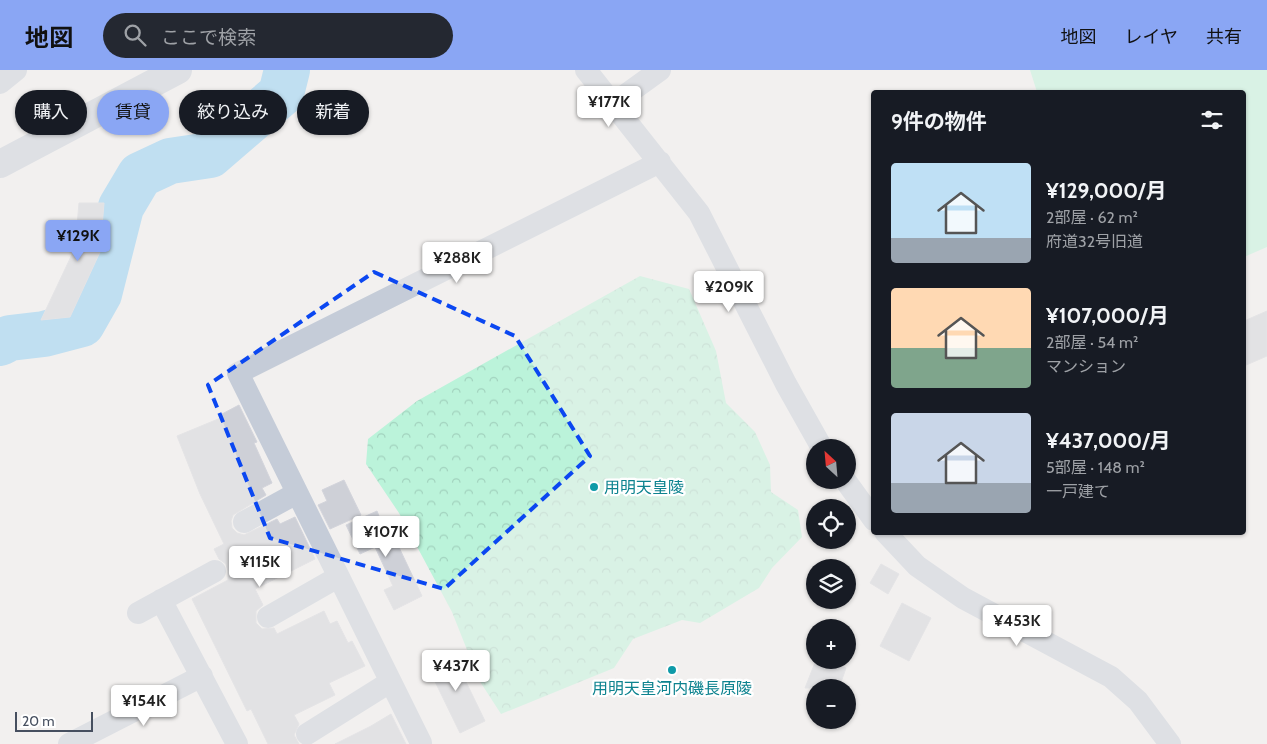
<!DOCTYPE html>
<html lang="ja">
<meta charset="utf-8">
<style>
body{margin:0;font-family:Cabin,"Noto Sans JP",sans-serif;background:#242831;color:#f1f3f6;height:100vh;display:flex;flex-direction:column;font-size:19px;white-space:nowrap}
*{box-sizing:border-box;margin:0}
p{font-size:16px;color:#9ea1a6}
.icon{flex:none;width:28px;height:28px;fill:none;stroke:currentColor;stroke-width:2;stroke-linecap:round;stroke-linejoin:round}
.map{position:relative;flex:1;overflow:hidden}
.panel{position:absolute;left:871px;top:20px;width:375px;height:445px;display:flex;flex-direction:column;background:#171b24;border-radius:5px;box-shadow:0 1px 4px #0004}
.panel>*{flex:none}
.guide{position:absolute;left:15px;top:20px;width:475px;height:45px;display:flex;gap:10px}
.needle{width:32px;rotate:334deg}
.buttons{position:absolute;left:806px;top:369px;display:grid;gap:10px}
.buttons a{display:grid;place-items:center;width:50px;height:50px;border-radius:50%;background:#171b24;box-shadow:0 1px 4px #0004;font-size:25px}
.scale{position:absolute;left:15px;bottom:12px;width:78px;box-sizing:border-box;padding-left:5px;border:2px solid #464f5f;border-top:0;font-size:14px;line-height:18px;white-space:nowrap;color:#464f5f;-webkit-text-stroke:4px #fff;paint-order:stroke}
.price{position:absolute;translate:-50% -42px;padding:0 11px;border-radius:5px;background:#fff;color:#222;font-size:16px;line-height:32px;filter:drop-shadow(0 1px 2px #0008)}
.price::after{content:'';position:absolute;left:50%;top:30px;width:15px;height:11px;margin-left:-8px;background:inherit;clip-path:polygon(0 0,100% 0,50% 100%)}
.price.selected{background:#8aa6f4;color:#111}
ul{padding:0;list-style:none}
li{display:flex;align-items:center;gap:15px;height:125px;padding:0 20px}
li span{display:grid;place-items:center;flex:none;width:140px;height:100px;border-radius:5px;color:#555}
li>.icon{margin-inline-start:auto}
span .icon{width:60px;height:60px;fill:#fffc;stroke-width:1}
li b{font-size:21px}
h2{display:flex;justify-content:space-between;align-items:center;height:60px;padding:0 20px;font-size:21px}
.tag{padding:0 18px;border-radius:22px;background:#171b24;box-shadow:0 1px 4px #0004;font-size:18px;line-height:45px}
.tag.selected{background:#8aa6f4;color:#111}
header{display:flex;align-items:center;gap:30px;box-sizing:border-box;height:70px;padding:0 25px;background:#8aa6f4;color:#111}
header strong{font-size:24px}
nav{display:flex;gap:28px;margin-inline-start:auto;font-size:18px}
.search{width:350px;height:45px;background:#242831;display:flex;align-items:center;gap:12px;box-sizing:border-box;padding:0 18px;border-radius:28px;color:#9ea1a6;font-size:19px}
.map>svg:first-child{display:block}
.forest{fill:url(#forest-crowns)}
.pitch{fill:#bbf3da}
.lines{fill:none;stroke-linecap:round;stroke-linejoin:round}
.river{stroke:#84c9f3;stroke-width:46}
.building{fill:#ced0d7;stroke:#d3d4db}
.minor{stroke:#c5ccd8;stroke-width:22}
.tertiary{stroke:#c5ccd8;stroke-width:28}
.marked{fill:none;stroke:#0b47f1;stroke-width:4;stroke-dasharray:10 6;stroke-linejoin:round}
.culture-dot{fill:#0f9aa8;stroke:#fff;stroke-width:2}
.labels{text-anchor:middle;stroke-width:4.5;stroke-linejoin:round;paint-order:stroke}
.culture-label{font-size:16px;fill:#0d838f;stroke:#fff;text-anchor:start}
</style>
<header>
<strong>地図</strong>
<div class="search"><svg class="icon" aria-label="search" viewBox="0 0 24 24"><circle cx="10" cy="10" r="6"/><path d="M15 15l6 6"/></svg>ここで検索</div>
<nav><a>地図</a><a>レイヤ</a><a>共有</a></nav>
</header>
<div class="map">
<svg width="1267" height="674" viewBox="0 0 1267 674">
<defs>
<pattern id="forest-crowns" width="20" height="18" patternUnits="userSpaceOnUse" patternTransform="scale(1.25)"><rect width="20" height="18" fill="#bbf3da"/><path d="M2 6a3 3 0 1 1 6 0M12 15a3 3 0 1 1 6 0" fill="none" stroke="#a2d2be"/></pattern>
</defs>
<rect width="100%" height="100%" fill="#f2f0ef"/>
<!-- forest -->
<path class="forest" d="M 640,206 L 689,219 L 716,281 L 726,333 L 755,362 L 770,395 L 771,422 L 798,440 L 802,467 L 772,498 L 759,518 L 700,553 L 682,550 L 633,569 L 614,598 L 501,644 L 479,610 L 452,542 L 399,443 L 366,394 L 368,369 L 417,331 Z"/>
<!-- pitch -->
<path class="pitch" d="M 1030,0 L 1267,0 L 1267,177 L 1244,187 L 1244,22 L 1037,22 Z"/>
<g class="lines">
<!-- river -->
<path class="river" d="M 0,273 L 10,268 L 44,264 L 82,254 L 99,224 L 121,137 L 140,105 L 170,91 L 210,85 L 281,24 L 287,0"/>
</g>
<!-- building -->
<path class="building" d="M 79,133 L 104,133 L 100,182 L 70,247 L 41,250 L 75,178 Z
M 1267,241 L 1267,286 L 1244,296 L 1244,251 Z
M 239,335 L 257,372 L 254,373 L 272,413 L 262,418 L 266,425 L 233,445 L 231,451 L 232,458 L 237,463 L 244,465 L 277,449 L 280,454 L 295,447 L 315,489 L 255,519 L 263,535 L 256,541 L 256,553 L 262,559 L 274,558 L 277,564 L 324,541 L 330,554 L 337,551 L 348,573 L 352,571 L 365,596 L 329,613 L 335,625 L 294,645 L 299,654 L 294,665 L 299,674 L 268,674 L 251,639 L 247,641 L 192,529 L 228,510 L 228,501 L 226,494 L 219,489 L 214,479 L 224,474 L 200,424 L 177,366 L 223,347 L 222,344 Z
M 344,410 L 361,445 L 330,459 L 318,435 L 327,431 L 322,420 Z
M 377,441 L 383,456 L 388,454 L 422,526 L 394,540 L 384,520 L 393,516 L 375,477 L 360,484 L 346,455 Z
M 881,494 L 899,504 L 888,524 L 870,513 Z
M 902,533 L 931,548 L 909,591 L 880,576 Z
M 451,581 L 485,651 L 460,663 L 426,593 Z
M 816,590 L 824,590 L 846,598 L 839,618 L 805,618 Z
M 391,644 L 406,674 L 335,674 L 371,656 Z"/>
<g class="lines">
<!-- minor -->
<path class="minor" d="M 586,0 L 699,143 L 786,314 L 822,378
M 0,13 L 16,0
M 613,34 L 660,0
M 845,410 L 874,450
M 244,452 L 297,423
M 885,462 L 917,496 L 963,528 L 1111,607 L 1138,631 L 1170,674
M 161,530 L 237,674
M 138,543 L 215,501
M 268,547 L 338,507
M 307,664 L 390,612
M 421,673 L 238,303 L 660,92
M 69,674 L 202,606"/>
<!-- tertiary -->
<path class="tertiary" d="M 0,94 L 178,0"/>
</g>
<!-- marked area -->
<path d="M0 0H1267V674H0ZM 374,202 L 515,266 L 590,386 L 444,519 L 270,468 L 208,315 Z" fill="#f2f0ef" fill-opacity=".55" fill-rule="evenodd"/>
<path class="marked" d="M 374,202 L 515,266 L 590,386 L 444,519 L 270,468 L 208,315 Z"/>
<!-- markers -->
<g class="culture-dot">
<circle cx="594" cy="417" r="5"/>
<circle cx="672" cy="600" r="5"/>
</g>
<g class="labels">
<!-- culture labels -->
<g class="culture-label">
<text x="604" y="423">用明天皇陵</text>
<text x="672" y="624" text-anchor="middle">用明天皇河内磯長原陵</text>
</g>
</g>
</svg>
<div class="buttons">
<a><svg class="needle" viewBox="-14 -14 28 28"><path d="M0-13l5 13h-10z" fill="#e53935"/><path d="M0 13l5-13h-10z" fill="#9ea1a6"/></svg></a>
<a><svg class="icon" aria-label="locate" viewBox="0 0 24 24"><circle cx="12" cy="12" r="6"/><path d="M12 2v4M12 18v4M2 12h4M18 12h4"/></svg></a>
<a><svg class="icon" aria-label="layers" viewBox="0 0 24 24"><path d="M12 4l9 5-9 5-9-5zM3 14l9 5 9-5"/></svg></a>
<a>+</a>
<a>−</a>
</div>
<div class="scale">20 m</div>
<b class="price" style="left:609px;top:58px">¥177K</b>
<b class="price selected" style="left:78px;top:192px">¥129K</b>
<b class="price" style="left:457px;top:214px">¥288K</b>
<b class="price" style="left:729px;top:243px">¥209K</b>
<b class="price" style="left:386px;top:488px">¥107K</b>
<b class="price" style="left:260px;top:518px">¥115K</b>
<b class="price" style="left:1017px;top:577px">¥453K</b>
<b class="price" style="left:456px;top:622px">¥437K</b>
<b class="price" style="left:144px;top:657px">¥154K</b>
<div class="guide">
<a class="tag">購入</a>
<a class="tag selected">賃貸</a>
<a class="tag">絞り込み</a>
<a class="tag">新着</a>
</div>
<section class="panel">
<h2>9件の物件<svg class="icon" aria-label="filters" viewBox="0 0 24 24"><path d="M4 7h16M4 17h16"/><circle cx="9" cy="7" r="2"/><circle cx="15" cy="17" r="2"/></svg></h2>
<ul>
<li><span style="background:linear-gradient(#bfe0f5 75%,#9aa5b1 0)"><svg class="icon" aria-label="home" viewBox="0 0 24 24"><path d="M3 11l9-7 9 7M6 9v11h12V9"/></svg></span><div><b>¥129,000/月</b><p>2部屋 · 62 m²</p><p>府道32号旧道</p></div></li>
<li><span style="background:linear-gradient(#ffd9b3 60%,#7fa58c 0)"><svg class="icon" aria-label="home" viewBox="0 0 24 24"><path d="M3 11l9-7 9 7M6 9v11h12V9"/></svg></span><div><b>¥107,000/月</b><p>2部屋 · 54 m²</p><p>マンション</p></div></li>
<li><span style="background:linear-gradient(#c9d6e8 70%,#9aa5b1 0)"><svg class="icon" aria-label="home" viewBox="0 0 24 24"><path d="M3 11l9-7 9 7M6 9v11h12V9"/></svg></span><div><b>¥437,000/月</b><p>5部屋 · 148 m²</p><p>一戸建て</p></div></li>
</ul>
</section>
</div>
